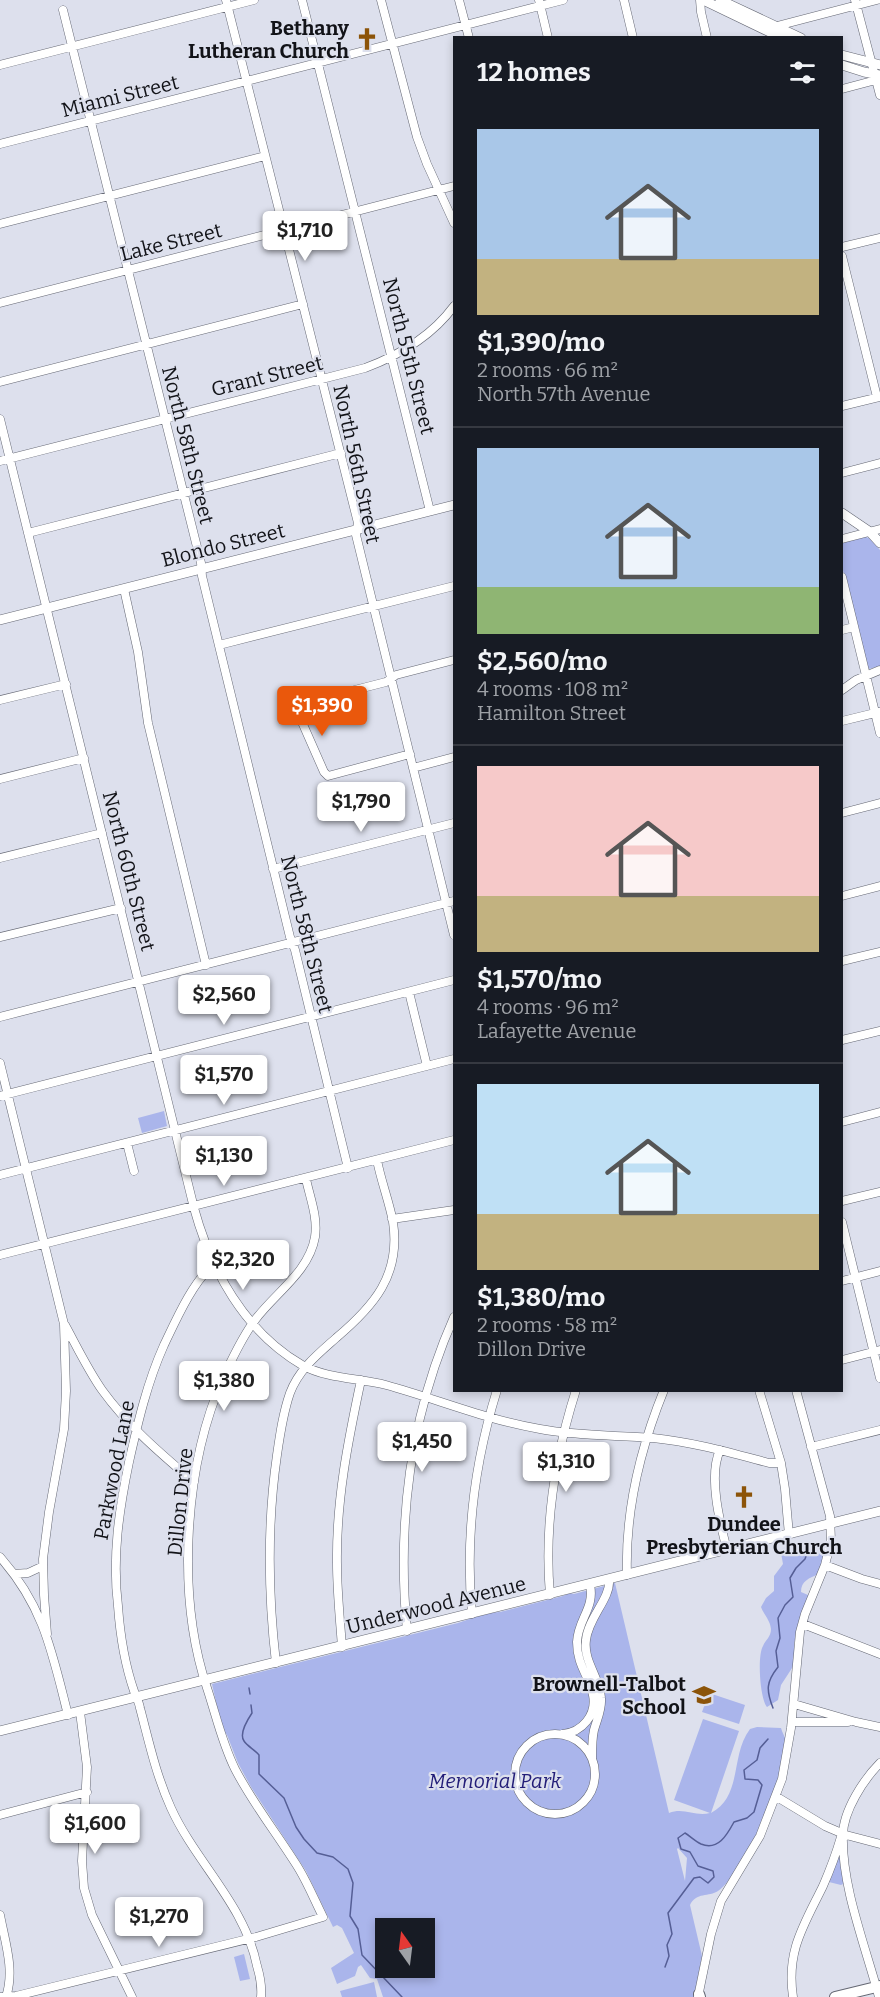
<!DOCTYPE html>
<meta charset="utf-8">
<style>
body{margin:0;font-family:Bitter,serif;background:#242831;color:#f1f3f6;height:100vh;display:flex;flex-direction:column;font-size:22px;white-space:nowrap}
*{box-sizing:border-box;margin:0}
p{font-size:20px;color:#9ea1a6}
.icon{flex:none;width:33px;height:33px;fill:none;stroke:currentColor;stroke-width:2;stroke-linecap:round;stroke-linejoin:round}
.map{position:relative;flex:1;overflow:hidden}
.panel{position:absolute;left:453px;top:36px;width:390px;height:1356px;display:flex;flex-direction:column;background:#171b24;border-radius:0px;box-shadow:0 3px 9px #0003}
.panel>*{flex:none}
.needle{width:39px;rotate:346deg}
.buttons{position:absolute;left:375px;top:1918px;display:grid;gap:12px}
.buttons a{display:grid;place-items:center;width:60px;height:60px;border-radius:0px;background:#171b24;box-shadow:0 3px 9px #0003;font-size:30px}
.price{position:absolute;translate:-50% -51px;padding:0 14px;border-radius:6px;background:#fff;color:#222;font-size:20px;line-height:39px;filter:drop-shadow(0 2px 3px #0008)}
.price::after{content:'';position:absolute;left:50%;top:36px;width:18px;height:14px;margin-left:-9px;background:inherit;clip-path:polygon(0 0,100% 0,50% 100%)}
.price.on{background:#ea580c;color:#fff}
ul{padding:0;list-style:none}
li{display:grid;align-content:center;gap:12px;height:318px;padding:0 24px}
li+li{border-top:2px solid #363941}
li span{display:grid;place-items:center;height:186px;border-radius:0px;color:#555}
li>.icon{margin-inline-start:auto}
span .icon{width:108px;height:108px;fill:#fffc;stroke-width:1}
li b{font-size:26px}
h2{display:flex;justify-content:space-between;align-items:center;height:72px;padding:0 24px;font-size:26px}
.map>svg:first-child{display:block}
.green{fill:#aab5eb;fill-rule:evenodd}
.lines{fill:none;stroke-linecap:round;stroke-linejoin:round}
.stream{stroke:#555e95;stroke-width:1.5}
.minor-casing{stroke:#656874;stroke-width:9}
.major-casing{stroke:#656874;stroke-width:10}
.highway-casing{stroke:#656874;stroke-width:12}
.minor{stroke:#fff;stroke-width:8}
.major{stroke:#fff;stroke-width:9}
.highway{stroke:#fff;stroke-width:10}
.labels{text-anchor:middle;stroke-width:4.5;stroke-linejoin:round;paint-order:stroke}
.poi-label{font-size:20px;font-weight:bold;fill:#121318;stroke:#dde0ed;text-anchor:end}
.street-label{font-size:20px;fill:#121318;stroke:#dde0ed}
.park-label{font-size:20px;font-style:italic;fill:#221d78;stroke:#dde0ed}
</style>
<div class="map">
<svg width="880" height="1997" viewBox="0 0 880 1997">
<rect width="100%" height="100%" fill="#dde0ed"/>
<!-- green -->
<path class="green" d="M 863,536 L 869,538 L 880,550 L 880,666 L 869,669 L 866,666 L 842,566 L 842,541 Z
M 164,1111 L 167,1126 L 142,1133 L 138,1118 Z
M 801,1545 L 811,1550 L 824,1551 L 825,1554 L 819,1574 C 809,1578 801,1581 801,1592 L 808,1595 L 808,1599 L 805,1604 L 794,1643 L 796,1656 L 794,1665 L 781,1685 L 778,1700 L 767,1707 C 760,1699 757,1656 763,1646 C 766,1639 771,1637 771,1629 C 770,1620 764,1615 761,1607 L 766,1598 L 774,1591 L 774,1576 L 783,1564 L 781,1553 L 783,1548 Z
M 615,1583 L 669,1813 C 684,1807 695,1817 710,1813 L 674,1800 L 703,1719 L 739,1731 L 711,1813 C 743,1796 730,1755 750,1729 L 757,1727 L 781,1728 C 782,1732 785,1737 786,1741 C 788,1756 773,1803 766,1817 C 759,1833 731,1884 718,1891 C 709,1897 696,1892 690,1905 L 702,1956 L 694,1997 L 383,1997 L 377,1979 L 370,1978 L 361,1965 L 358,1967 L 355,1976 L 337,1984 L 331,1968 L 354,1953 L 342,1928 L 337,1925 L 333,1927 L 306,1871 L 251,1787 L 238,1763 L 227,1735 L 222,1729 L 212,1684 L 458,1623 L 487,1613 L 500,1612 L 563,1596 L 569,1593 L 574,1594 ZM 678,1848 L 687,1858 L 685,1881 L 677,1849 ZM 386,1929 L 424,1929 L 424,1968 L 386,1968 Z
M 709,1693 L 745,1705 L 739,1724 L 702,1712 Z
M 838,1855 L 841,1855 L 845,1883 L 841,1885 L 829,1882 Z
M 244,1954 L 250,1979 L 240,1981 L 234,1957 Z
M 374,1982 L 377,1997 L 342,1997 L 340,1991 Z"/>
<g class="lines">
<!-- stream -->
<path class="stream" d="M 249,1688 L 250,1694
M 251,1705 L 252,1713 C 248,1719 239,1734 244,1741 C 247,1746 255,1750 259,1755 L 259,1774 L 284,1798 L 296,1827 L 304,1839 L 317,1853 L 333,1857 L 348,1869 L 353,1883 L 350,1916 L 358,1929 L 362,1955 L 402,1997
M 773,1708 C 766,1690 766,1682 778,1667 L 776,1651 L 780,1638 L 778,1618 L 785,1605 L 793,1597 L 790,1578 L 796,1568 L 805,1559 L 809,1548
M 665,1967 L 669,1956 L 667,1945 L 672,1934 L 668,1913 L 694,1878 L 700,1877 L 708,1883 L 714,1877 L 713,1871 L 698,1866 L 690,1852 L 681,1849 L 678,1838 L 685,1833 C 690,1836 695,1841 701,1844 C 718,1851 727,1835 734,1822 L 747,1818 L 754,1812 L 762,1785 L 758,1780 L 745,1779 L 744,1770 L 757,1760 L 760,1748 L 768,1739"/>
<!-- minor casing -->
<g class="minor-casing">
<path id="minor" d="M 226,0 L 358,523 L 356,535 L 454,935
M 302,0 L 430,511
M 381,0 L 417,137 L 427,164 L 454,223
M 459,0 L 469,38
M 539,0 L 548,38
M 624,0 L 633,38
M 700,0 L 701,12 L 707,38
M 855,0 L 880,95
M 63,10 L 201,563 L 202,576 L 290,937 L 295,950 L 348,1168
M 777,26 L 877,0
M 0,65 L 254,0
M 842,89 L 876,80
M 0,144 L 563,0
M 0,224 L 265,156
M 842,247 L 880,238
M 842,256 L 877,397
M 0,303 L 454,186
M 0,382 L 303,304
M 842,406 L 880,397
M 0,419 L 194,1208 C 211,1270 244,1331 302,1365 C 327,1379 359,1378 386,1385 C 437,1399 487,1420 540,1429 C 577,1436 615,1435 653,1438 C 693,1442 731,1453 769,1463 L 781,1463
M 0,461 L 365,368 C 400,355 432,336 454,306
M 842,473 L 880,463
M 28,533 L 341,453
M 842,539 L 880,529
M 842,577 L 880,733
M 124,589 L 138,652 L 148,723 L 206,965
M 842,630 L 854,627
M 219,645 L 454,586
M 842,690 L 856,680 L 880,670
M 0,700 L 66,684
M 842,721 L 879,712
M 410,754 L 328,776 L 324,772 L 298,713 L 297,707 L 300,704 L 386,682 L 396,675 L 454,660
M 413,768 L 454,757
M 0,779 L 84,758
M 842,813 L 880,803
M 0,858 L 102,833
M 273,869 L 454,823
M 842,896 L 880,886
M 0,937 L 121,908
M 842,961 L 880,952
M 409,992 L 427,1066
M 0,1017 L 454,901
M 842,1040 L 880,1031
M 0,1063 L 64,1324 L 66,1391 L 64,1429 L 49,1512 L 43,1559 L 44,1595 L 47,1634
M 0,1096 L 454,980
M 842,1122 L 880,1112
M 127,1143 L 134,1171
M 0,1175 L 454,1059
M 842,1201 L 880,1192
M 392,1219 L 454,1210
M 842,1222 L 880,1378
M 0,1255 L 454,1140
M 213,1265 C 192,1283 176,1320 164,1345 C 147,1383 138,1422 129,1462 C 119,1510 112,1557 118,1606 C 120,1634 125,1665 134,1691 C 136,1697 139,1702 140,1708 C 149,1742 156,1775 171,1808 C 196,1863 245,1905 257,1966 C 260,1976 262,1986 261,1997
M 842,1281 L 880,1271
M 65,1325 C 77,1347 88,1370 102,1390 C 128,1426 160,1453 194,1482
M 842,1360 L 880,1350
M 759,1390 L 781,1463 L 785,1489 L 789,1535
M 811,1447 L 880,1430
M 720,1450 C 708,1476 720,1523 727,1550
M 0,1557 C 44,1607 52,1652 68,1715
M 825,1565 L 862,1579 L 880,1584
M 14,1574 L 28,1573 L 43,1566
M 627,1575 C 625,1512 640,1449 664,1390
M 550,1595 C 544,1526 555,1456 576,1390
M 472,1614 C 465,1538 474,1464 497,1390
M 803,1624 L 880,1654
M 407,1631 C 397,1523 410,1416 454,1317
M 342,1647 C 340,1619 337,1591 337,1564 C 336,1501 348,1441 361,1380
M 276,1663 C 268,1594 267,1524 277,1455 C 280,1434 283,1413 290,1393 C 299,1369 318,1354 336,1338 C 374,1306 401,1275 393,1222 C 389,1201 381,1181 377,1160
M 794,1704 L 856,1722 L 880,1727
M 80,1712 L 87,1767 L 82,1861 L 84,1888 L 92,1915 L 132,1997
M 792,1722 L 848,1722
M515 1774a40 40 0 1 1 80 0a40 40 0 1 1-80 0Z
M 563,1734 C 582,1732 597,1715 593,1695 C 589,1675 577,1666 577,1642 C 578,1619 595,1608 590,1585
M 592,1758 C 592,1748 592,1739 594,1730 C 597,1719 602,1710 601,1698 C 600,1677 583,1662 586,1640 C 588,1618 611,1598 609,1580
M 777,1797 L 825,1826 L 846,1835 L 880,1844
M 0,1815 L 87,1792
M 0,1915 C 5,1942 15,1970 6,1997
M 0,1997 L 16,1996 L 256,1937 L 323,1917 C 315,1901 308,1884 299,1869 C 278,1835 253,1804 235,1769 C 222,1743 216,1715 207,1688 C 176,1595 184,1465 224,1376 C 233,1357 242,1337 255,1320 C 275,1293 309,1272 315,1237 C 318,1217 310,1198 306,1179
M 698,1997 L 711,1934 L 721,1901 L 760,1836 L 782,1779 L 791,1728 L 800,1632 L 805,1614 L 825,1565 L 831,1541 L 830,1516 L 796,1390
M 793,1997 C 786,1951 804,1925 823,1886 C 830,1870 836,1854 841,1837
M 879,1997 C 866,1948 841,1885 843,1835 C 843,1811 864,1779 880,1763"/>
</g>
<!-- major casing -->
<g class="major-casing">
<path id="major" d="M 703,0 L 782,38
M 720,0 L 801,38
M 842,55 L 880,65
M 842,65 L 864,72 L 880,75
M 842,513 L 870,532 L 880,543
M 0,620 L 454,505
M 0,1731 L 880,1511"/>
</g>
<!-- highway casing -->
<g class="highway-casing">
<path id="highway" d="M 699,1994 L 700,1997
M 835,1997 L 880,1986"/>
</g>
<!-- minor -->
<use href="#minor" class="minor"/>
<!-- major -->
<use href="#major" class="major"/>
<!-- highway -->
<use href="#highway" class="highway"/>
</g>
<!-- icons -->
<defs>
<g id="church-bare" transform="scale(1.8)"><path d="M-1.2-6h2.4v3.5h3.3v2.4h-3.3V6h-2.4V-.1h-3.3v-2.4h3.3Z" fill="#8c5409" stroke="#dde0ed" stroke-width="2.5" paint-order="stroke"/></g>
<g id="school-bare" transform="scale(1.8)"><path d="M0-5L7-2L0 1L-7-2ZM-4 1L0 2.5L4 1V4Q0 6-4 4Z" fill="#8c5409" stroke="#dde0ed" stroke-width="2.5" paint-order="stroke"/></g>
</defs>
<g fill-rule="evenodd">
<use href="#church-bare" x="367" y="39"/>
<use href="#church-bare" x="744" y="1497"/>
<use href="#school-bare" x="704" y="1695"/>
</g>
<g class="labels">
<!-- poi labels -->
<g class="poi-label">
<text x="349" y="35">Bethany<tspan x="349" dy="23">Lutheran Church</tspan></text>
<text x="744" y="1531" text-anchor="middle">Dundee<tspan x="744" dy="23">Presbyterian Church</tspan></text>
<text x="686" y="1691">Brownell-Talbot<tspan x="686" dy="23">School</tspan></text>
</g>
<!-- street labels -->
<g class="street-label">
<text transform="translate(120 96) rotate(-14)" y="7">Miami Street</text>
<text transform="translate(171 242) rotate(-14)" y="7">Lake Street</text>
<text transform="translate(409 356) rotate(76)" y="7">North 55th Street</text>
<text transform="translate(267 376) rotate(-14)" y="7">Grant Street</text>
<text transform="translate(188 445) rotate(76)" y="7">North 58th Street</text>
<text transform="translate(357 464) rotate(78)" y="7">North 56th Street</text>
<text transform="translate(223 545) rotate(-14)" y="7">Blondo Street</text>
<text transform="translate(129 871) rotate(76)" y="7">North 60th Street</text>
<text transform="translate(307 934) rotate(76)" y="7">North 58th Street</text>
<text transform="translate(114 1470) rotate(-79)" y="7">Parkwood Lane</text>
<text transform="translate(180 1502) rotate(-84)" y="7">Dillon Drive</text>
<text transform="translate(436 1605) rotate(-14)" y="7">Underwood Avenue</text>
</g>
<!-- park labels -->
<g class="park-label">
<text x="495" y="1788">Memorial Park</text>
</g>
</g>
</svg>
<div class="buttons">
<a><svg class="needle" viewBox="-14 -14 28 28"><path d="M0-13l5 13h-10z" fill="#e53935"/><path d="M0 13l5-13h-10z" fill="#9ea1a6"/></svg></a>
</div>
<b class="price" style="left:305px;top:262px">$1,710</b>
<b class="price on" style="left:322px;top:737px">$1,390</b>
<b class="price" style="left:361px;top:833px">$1,790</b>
<b class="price" style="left:224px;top:1026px">$2,560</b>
<b class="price" style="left:224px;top:1106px">$1,570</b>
<b class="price" style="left:224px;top:1187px">$1,130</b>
<b class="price" style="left:243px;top:1291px">$2,320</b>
<b class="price" style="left:224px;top:1412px">$1,380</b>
<b class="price" style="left:422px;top:1473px">$1,450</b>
<b class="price" style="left:566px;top:1493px">$1,310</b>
<b class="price" style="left:95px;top:1855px">$1,600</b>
<b class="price" style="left:159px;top:1948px">$1,270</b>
<section class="panel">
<h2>12 homes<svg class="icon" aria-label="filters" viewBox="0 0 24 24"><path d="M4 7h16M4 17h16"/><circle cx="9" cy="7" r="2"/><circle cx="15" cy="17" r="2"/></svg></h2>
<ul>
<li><span style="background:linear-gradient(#a9c7e8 70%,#c2b280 0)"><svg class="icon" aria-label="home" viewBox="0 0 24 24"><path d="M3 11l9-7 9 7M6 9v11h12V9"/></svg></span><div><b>$1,390/mo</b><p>2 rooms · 66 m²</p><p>North 57th Avenue</p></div></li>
<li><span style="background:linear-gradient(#a9c7e8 75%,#8fb573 0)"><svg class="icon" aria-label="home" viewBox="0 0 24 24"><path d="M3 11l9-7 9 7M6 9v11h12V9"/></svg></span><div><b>$2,560/mo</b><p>4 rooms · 108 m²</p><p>Hamilton Street</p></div></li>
<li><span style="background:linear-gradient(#f6c9c9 70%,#c2b280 0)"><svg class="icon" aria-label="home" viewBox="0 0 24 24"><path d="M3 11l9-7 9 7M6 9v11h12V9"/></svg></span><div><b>$1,570/mo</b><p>4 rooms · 96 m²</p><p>Lafayette Avenue</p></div></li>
<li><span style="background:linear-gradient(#bfe0f5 70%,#c2b280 0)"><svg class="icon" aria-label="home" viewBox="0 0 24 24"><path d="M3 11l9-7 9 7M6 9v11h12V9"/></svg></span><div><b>$1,380/mo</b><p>2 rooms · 58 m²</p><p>Dillon Drive</p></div></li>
</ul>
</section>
</div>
